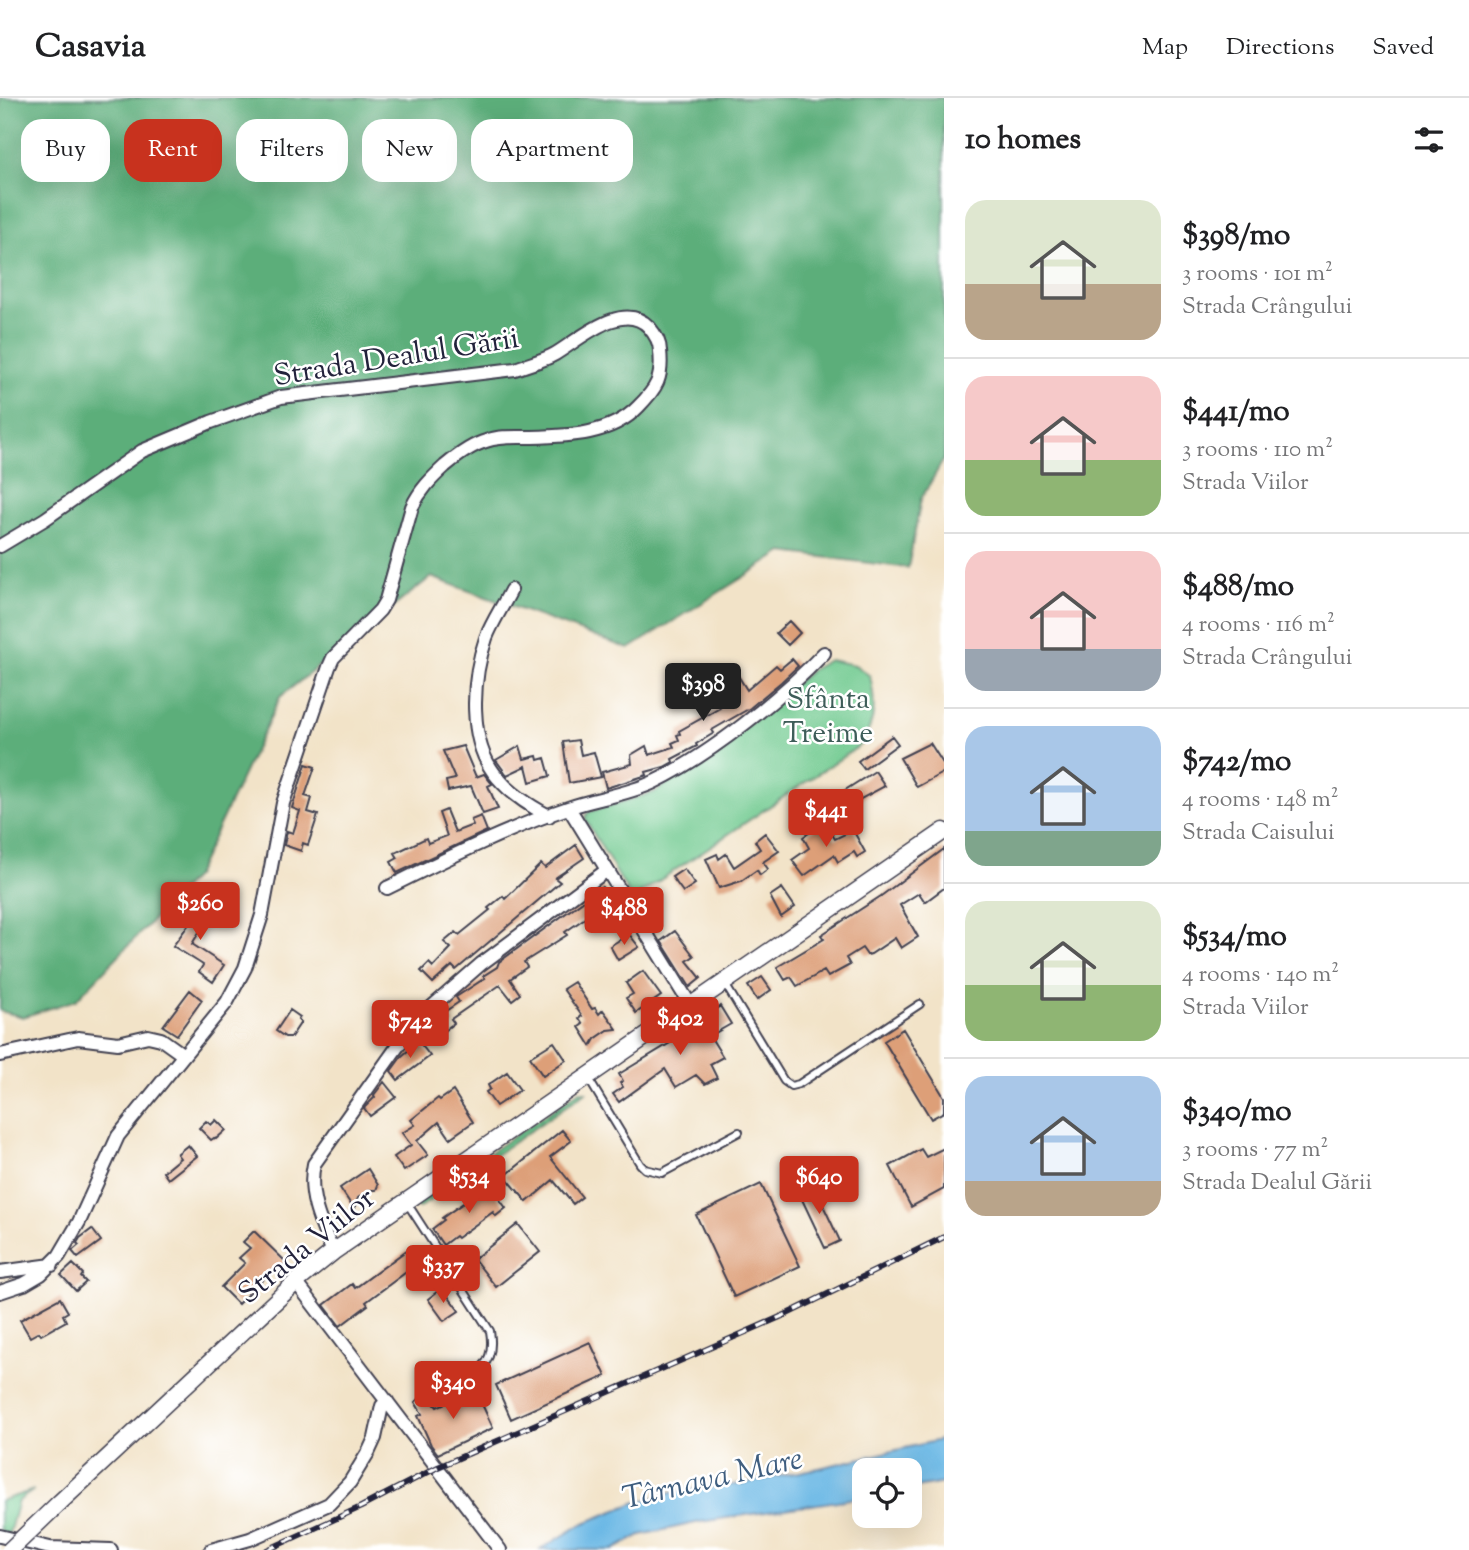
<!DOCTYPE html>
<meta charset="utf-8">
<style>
body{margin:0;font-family:"Sorts Mill Goudy",serif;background:#f6f6f6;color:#202124;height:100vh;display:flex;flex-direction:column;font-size:26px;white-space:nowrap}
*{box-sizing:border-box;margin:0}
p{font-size:23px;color:#757577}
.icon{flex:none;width:38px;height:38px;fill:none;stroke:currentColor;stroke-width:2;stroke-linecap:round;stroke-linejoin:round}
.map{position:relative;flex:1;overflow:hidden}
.side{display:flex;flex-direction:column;background:#fff;width:525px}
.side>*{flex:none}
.top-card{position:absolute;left:21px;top:21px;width:665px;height:63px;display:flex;gap:14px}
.controls{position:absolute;left:852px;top:1360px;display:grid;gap:14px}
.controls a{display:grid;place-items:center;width:70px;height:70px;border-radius:14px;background:#fff;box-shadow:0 7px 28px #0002;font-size:35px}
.price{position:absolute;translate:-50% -60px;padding:0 16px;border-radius:7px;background:#c8321e;color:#fff;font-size:23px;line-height:46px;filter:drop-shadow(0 2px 4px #0008)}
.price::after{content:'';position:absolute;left:50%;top:42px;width:21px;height:16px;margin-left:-10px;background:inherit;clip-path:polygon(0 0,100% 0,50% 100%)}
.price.current{background:#222;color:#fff}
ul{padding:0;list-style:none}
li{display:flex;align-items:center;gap:21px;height:175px;padding:0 21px}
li+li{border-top:2px solid #e0e0e0}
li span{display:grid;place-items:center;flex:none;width:196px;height:140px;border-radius:21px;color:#555}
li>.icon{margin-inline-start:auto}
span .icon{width:84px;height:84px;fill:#fffc;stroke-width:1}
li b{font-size:30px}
h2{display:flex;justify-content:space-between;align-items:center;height:84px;padding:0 21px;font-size:30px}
.chip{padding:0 24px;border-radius:21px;background:#fff;box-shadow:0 7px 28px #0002;font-size:24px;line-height:63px}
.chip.current{background:#c8321e;color:#fff}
header{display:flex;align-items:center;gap:42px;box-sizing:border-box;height:98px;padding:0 35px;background:#fff;border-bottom:2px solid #e0e0e0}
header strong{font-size:33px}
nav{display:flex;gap:38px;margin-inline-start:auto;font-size:24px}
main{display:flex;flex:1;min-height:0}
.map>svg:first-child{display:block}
.green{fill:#71ca90;stroke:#4a7666;stroke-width:2}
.forest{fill:#5cae7a;stroke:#3f685a;stroke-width:2}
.water{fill:#6bb8e5;stroke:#466d90;stroke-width:2}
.building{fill:#dd9f78}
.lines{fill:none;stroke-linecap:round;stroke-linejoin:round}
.service-casing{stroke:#413f50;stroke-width:10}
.minor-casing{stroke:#413f50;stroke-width:16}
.tertiary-casing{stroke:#413f50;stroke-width:19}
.service{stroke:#fff;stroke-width:6}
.minor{stroke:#fff;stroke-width:12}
.tertiary{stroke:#fff;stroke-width:16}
.rail-casing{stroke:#22223b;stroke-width:6}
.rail{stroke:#fff;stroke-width:3.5;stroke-dasharray:10;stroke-linecap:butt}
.tertiary-bridge-casing{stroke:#413f50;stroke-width:19;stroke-linecap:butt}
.tertiary-bridge{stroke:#fff;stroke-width:16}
.labels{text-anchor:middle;stroke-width:5;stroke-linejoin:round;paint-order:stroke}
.street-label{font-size:30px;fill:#22223b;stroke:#fff}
.park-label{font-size:30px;fill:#3e5d59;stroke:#fff}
.water-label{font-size:32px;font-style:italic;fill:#3f5e7f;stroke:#fff}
</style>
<header>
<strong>Casavia</strong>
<nav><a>Map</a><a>Directions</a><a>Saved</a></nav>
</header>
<main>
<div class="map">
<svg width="944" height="1452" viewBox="0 0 944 1452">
<rect width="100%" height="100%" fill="#fff"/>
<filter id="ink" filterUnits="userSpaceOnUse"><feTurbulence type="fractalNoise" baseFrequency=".0143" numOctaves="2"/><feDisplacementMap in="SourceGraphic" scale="14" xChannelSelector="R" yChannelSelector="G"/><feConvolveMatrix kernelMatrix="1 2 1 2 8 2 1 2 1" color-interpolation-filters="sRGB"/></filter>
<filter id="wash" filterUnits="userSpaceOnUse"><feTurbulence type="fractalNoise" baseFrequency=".00686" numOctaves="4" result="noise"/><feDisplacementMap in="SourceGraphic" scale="28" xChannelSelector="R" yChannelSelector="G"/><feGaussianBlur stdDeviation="1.57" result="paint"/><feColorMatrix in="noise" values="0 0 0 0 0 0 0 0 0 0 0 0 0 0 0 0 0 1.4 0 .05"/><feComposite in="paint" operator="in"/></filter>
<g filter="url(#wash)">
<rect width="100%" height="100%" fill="#f2e3c8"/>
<!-- green -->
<path class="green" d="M 829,562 L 855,567 L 870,578 C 876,605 876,621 862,646 L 632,801 L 585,721 L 588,714 L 655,694 L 746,628 L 811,572 Z
M 580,993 L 586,994 L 419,1110 L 414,1107 Z
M 34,1392 L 18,1403 L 9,1436 L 0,1433 L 0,1403 Z"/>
<!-- forest -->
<path class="forest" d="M 0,0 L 944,0 L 944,361 L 921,401 L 908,470 L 783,454 L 629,551 L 431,479 L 280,599 L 195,778 L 76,902 L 23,919 L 0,913 Z"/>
<!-- water -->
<path class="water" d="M 944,1341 L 944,1385 L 910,1391 L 910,1372 L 864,1372 L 864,1399 L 700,1424 L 641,1437 L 613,1452 L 540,1452 L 582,1426 L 634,1405 L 678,1393 L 740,1386 L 819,1370 Z"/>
<g id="blocks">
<!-- building -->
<path class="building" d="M 789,523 L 800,535 L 788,547 L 776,535 Z
M 792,561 L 798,568 L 781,584 L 750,610 L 712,632 L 714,635 L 696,646 L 697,648 L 672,661 L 673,664 L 664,669 L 646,674 L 647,677 L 606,690 L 602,674 L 632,666 L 631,657 L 646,648 L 649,657 L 674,649 L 672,645 L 679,642 L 677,637 L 680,636 L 679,633 L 720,610 L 707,589 L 737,576 L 747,592 L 776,567 L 780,571 Z
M 892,638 L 898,646 L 864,671 L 858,663 Z
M 578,642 L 581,657 L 594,654 L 601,679 L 569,685 L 563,644 Z
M 930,645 L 944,667 L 944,674 L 917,689 L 900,660 Z
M 463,648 L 476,679 L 484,676 L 492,686 L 488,688 L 498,711 L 483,716 L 471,688 L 448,693 L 446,683 L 455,681 L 443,653 Z
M 520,648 L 524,661 L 537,658 L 538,662 L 545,660 L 550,678 L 530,684 L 526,668 L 507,677 L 496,662 Z
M 306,666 L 315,669 L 305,698 L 312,700 L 308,714 L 318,717 L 308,747 L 303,745 L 301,753 L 284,747 L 287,733 L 293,735 L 300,713 L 292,710 Z
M 875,673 L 885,688 L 853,705 L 859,714 L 846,723 L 831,701 Z
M 446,712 L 455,734 L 473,727 L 471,722 L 481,718 L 487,733 L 397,775 L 391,764 L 398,760 L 395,755 L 426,740 L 428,745 L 447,738 L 439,715 Z
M 827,728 L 835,741 L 853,732 L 865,754 L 857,759 L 854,754 L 838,764 L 834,757 L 804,778 L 792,762 L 809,750 L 803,739 L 818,729 L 821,732 Z
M 765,735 L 779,753 L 763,764 L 768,771 L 760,777 L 757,772 L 741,783 L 719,790 L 706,761 L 717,756 L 719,761 L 726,756 L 734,769 L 760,751 L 755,743 Z
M 576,747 L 584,760 L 555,780 L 560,784 L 456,872 L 452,868 L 433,885 L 421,873 L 429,865 L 433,869 L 451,850 L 444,844 L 456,834 L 459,837 L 490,812 L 488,810 L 503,798 L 505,801 L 541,766 L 545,770 Z
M 944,751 L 944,790 L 925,804 L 919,795 L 900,807 L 918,839 L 901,850 L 895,840 L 871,856 L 867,857 L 862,850 L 846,860 L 850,867 L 828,879 L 824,873 L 797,888 L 791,879 L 785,882 L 777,869 L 824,841 L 821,837 L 881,798 Z
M 684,771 L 695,786 L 683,794 L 672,779 Z
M 602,789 L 611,802 L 565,834 L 567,837 L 524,864 L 527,869 L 510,881 L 520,896 L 512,902 L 500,887 L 451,921 L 454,925 L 441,935 L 431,923 L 459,904 L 456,899 L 485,880 L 483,878 L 497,869 L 499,864 Z
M 782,790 L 795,809 L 781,819 L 770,798 Z
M 208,800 L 220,810 L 212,820 L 209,818 L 192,846 L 224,867 L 213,884 L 199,874 L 203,867 L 173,848 Z
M 675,833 L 694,858 L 687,863 L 701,880 L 690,889 L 661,843 Z
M 629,836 L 639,849 L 618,862 L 610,848 Z
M 643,873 L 661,898 L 636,915 L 626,900 L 633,896 L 626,885 Z
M 762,879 L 771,892 L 757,902 L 748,888 Z
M 574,884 L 592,911 L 595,910 L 599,916 L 603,912 L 617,931 L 608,932 L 595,941 L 591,948 L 579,929 L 583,926 L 579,920 L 582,918 L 563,891 Z
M 190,892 L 202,902 L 177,937 L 163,928 Z
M 720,908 L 731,926 L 710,938 L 723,959 L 710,966 L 717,980 L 705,986 L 696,977 L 676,989 L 665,971 L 619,1004 L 613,996 L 623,989 L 620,985 L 623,983 L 619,976 L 670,945 L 669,943 L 691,928 L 694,929 Z
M 290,912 L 300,919 L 298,922 L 301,924 L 291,939 L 285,939 L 276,933 Z
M 903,931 L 944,999 L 944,1014 L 931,1021 L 884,943 Z
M 416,940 L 430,958 L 398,982 L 391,973 L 402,958 L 410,951 L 409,948 Z
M 554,944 L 566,962 L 543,978 L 530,959 Z
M 507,974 L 520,992 L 496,1008 L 486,994 L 490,991 L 488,987 Z
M 384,984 L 396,999 L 370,1018 L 364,1010 L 375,999 L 374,997 Z
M 453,993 L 473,1024 L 450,1040 L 439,1024 L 417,1043 L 428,1057 L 404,1073 L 394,1059 L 411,1047 L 402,1035 L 415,1027 L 411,1022 L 438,1000 L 440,1002 Z
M 216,1022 L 226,1032 L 216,1041 L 214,1040 L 211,1042 L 199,1030 L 206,1023 L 211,1027 Z
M 562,1032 L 571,1043 L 550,1059 L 582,1099 L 573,1106 L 553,1082 L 527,1104 L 505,1078 Z
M 188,1047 L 197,1058 L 168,1081 L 163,1074 L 180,1060 L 177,1056 Z
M 944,1050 L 944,1091 L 911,1109 L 890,1068 L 921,1051 L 926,1059 Z
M 368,1071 L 378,1087 L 376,1092 L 370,1092 L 358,1100 L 354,1111 L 340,1090 Z
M 761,1086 L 800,1168 L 734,1199 L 696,1117 Z
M 813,1086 L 840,1143 L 825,1150 L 798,1093 Z
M 489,1087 L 506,1110 L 496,1118 L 493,1114 L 457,1140 L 455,1138 L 443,1147 L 432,1131 L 444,1122 L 442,1120 Z
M 518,1126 L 540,1154 L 496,1189 L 474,1161 Z
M 92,1131 L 101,1143 L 78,1160 L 72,1153 L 79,1147 L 77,1145 L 80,1140 Z
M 254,1133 L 287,1165 L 276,1175 L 272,1172 L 238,1206 L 221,1189 L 245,1165 L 239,1160 L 250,1150 L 243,1144 Z
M 407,1152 L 417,1166 L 366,1204 L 368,1207 L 340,1228 L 324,1207 L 352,1186 L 355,1190 Z
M 73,1166 L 83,1176 L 81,1179 L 86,1184 L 76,1193 L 61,1177 Z
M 442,1190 L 459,1213 L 444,1223 L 428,1201 Z
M 60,1200 L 68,1214 L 63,1217 L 66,1223 L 41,1237 L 39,1234 L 30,1239 L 20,1222 Z
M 590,1244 L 606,1278 L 511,1321 L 496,1287 Z
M 475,1291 L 493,1330 L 438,1356 L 431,1347 L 418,1318 L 422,1316 L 415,1304 L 426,1296 L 437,1309 Z"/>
</g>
</g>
<g filter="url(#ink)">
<use href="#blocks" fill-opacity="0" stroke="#413f50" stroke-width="2"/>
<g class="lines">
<!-- service casing -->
<g class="service-casing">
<path id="service" d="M 725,886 L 784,983 L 791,988 L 799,986 L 920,906
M 588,980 L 640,1066 L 645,1071 L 662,1075 L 739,1034
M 407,1105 L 490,1233 C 496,1268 478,1275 449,1286"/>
</g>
<!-- minor casing -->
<g class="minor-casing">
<path id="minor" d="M 0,448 L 45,421 L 142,353 L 211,324 L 281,299 L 515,271 C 528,266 543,263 555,256 C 579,242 623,201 649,229 C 655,236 660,244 660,253 C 663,280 657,290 638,309 C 610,338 566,338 528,339 C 514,339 499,338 486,343 C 471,347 457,358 445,368 C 431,381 420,392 412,409 L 386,502 L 380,512 L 333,560 L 329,569 L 283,705 L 262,817 L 245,870 L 227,904 L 118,1038 L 79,1124 L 59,1158 L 41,1176 L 24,1186 L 0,1194
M 511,492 C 503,508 492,524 486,540 C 472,581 467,645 498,680 C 512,697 530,708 549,718
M 569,710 L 691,908
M 387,790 C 446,761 506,731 568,710 C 596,700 627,697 654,684 C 710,657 781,600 824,555
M 0,957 L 78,940 L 118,945 L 148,938 L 161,941 L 182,956
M 333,1154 C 321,1126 307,1097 314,1066 L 410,931 L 419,920 L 481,866 L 607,772
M 0,1174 L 52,1167
M 296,1184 L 500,1452
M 0,1438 L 50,1450 L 111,1452
M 211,1452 L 250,1441 L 329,1406 L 350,1384 L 369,1353 L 375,1340 L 382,1308 L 387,1303"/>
</g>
<!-- tertiary casing -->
<g class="tertiary-casing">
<path id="tertiary" d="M 58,1406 L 296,1184 L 333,1154 L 944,733"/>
</g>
<!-- service -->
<use href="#service" class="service"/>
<!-- minor -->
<use href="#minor" class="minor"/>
<!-- tertiary -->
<use href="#tertiary" class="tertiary"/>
<!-- rail casing -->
<g class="rail-casing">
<path id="rail" d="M 267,1452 L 361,1409 L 438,1369 L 787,1216 L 944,1139"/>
</g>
<!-- rail -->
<use href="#rail" class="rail"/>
<!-- tertiary-bridge casing -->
<g class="tertiary-bridge-casing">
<path id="tertiary-bridge" d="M 10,1452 L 58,1406"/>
</g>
<!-- tertiary-bridge -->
<use href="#tertiary-bridge" class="tertiary-bridge"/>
</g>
</g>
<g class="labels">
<!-- street labels -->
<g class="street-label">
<text transform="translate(396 258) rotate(-9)" y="10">Strada Dealul Gării</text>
<text transform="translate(306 1147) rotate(-39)" y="10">Strada Viilor</text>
</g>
<!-- park labels -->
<g class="park-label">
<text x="828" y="610">Sfânta<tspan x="828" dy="34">Treime</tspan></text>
</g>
<!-- water labels -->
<g class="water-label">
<text transform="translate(712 1379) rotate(-13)" y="11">Târnava Mare</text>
</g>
</g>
</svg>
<div class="controls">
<a><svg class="icon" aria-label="locate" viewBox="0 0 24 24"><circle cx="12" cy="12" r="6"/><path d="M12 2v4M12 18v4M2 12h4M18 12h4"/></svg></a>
</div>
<b class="price current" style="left:703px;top:625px">$398</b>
<b class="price" style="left:826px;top:751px">$441</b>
<b class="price" style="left:200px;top:844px">$260</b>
<b class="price" style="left:624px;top:849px">$488</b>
<b class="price" style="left:680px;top:959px">$402</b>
<b class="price" style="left:410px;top:962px">$742</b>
<b class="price" style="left:469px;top:1117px">$534</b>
<b class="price" style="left:819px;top:1118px">$640</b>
<b class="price" style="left:443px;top:1207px">$337</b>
<b class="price" style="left:453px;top:1323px">$340</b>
<div class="top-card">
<a class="chip">Buy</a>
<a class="chip current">Rent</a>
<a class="chip">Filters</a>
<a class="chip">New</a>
<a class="chip">Apartment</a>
</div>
</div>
<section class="side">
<h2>10 homes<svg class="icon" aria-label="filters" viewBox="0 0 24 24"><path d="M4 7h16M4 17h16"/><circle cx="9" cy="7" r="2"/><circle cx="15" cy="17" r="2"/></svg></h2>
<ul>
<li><span style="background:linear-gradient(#dfe7d0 60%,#b9a48a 0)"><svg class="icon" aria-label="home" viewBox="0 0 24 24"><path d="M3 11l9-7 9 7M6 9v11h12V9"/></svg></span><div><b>$398/mo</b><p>3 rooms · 101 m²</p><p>Strada Crângului</p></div></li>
<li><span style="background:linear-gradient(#f6c9c9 60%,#8fb573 0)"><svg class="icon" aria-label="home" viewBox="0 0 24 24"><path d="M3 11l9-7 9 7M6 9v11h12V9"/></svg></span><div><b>$441/mo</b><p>3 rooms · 110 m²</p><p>Strada Viilor</p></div></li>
<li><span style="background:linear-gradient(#f6c9c9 70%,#9aa5b1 0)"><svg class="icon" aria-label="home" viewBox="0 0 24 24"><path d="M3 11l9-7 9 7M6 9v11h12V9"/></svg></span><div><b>$488/mo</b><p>4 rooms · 116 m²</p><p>Strada Crângului</p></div></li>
<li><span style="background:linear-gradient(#a9c7e8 75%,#7fa58c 0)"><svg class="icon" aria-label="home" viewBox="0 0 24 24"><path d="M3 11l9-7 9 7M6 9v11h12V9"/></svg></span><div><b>$742/mo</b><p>4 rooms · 148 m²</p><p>Strada Caisului</p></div></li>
<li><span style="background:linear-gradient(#dfe7d0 60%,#8fb573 0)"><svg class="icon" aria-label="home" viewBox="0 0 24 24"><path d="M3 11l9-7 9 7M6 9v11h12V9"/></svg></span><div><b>$534/mo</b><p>4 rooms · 140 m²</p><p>Strada Viilor</p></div></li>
<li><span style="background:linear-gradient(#a9c7e8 75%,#b9a48a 0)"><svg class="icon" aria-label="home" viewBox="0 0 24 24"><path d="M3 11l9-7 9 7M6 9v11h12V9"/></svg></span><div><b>$340/mo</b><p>3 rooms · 77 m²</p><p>Strada Dealul Gării</p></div></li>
</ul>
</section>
</main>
